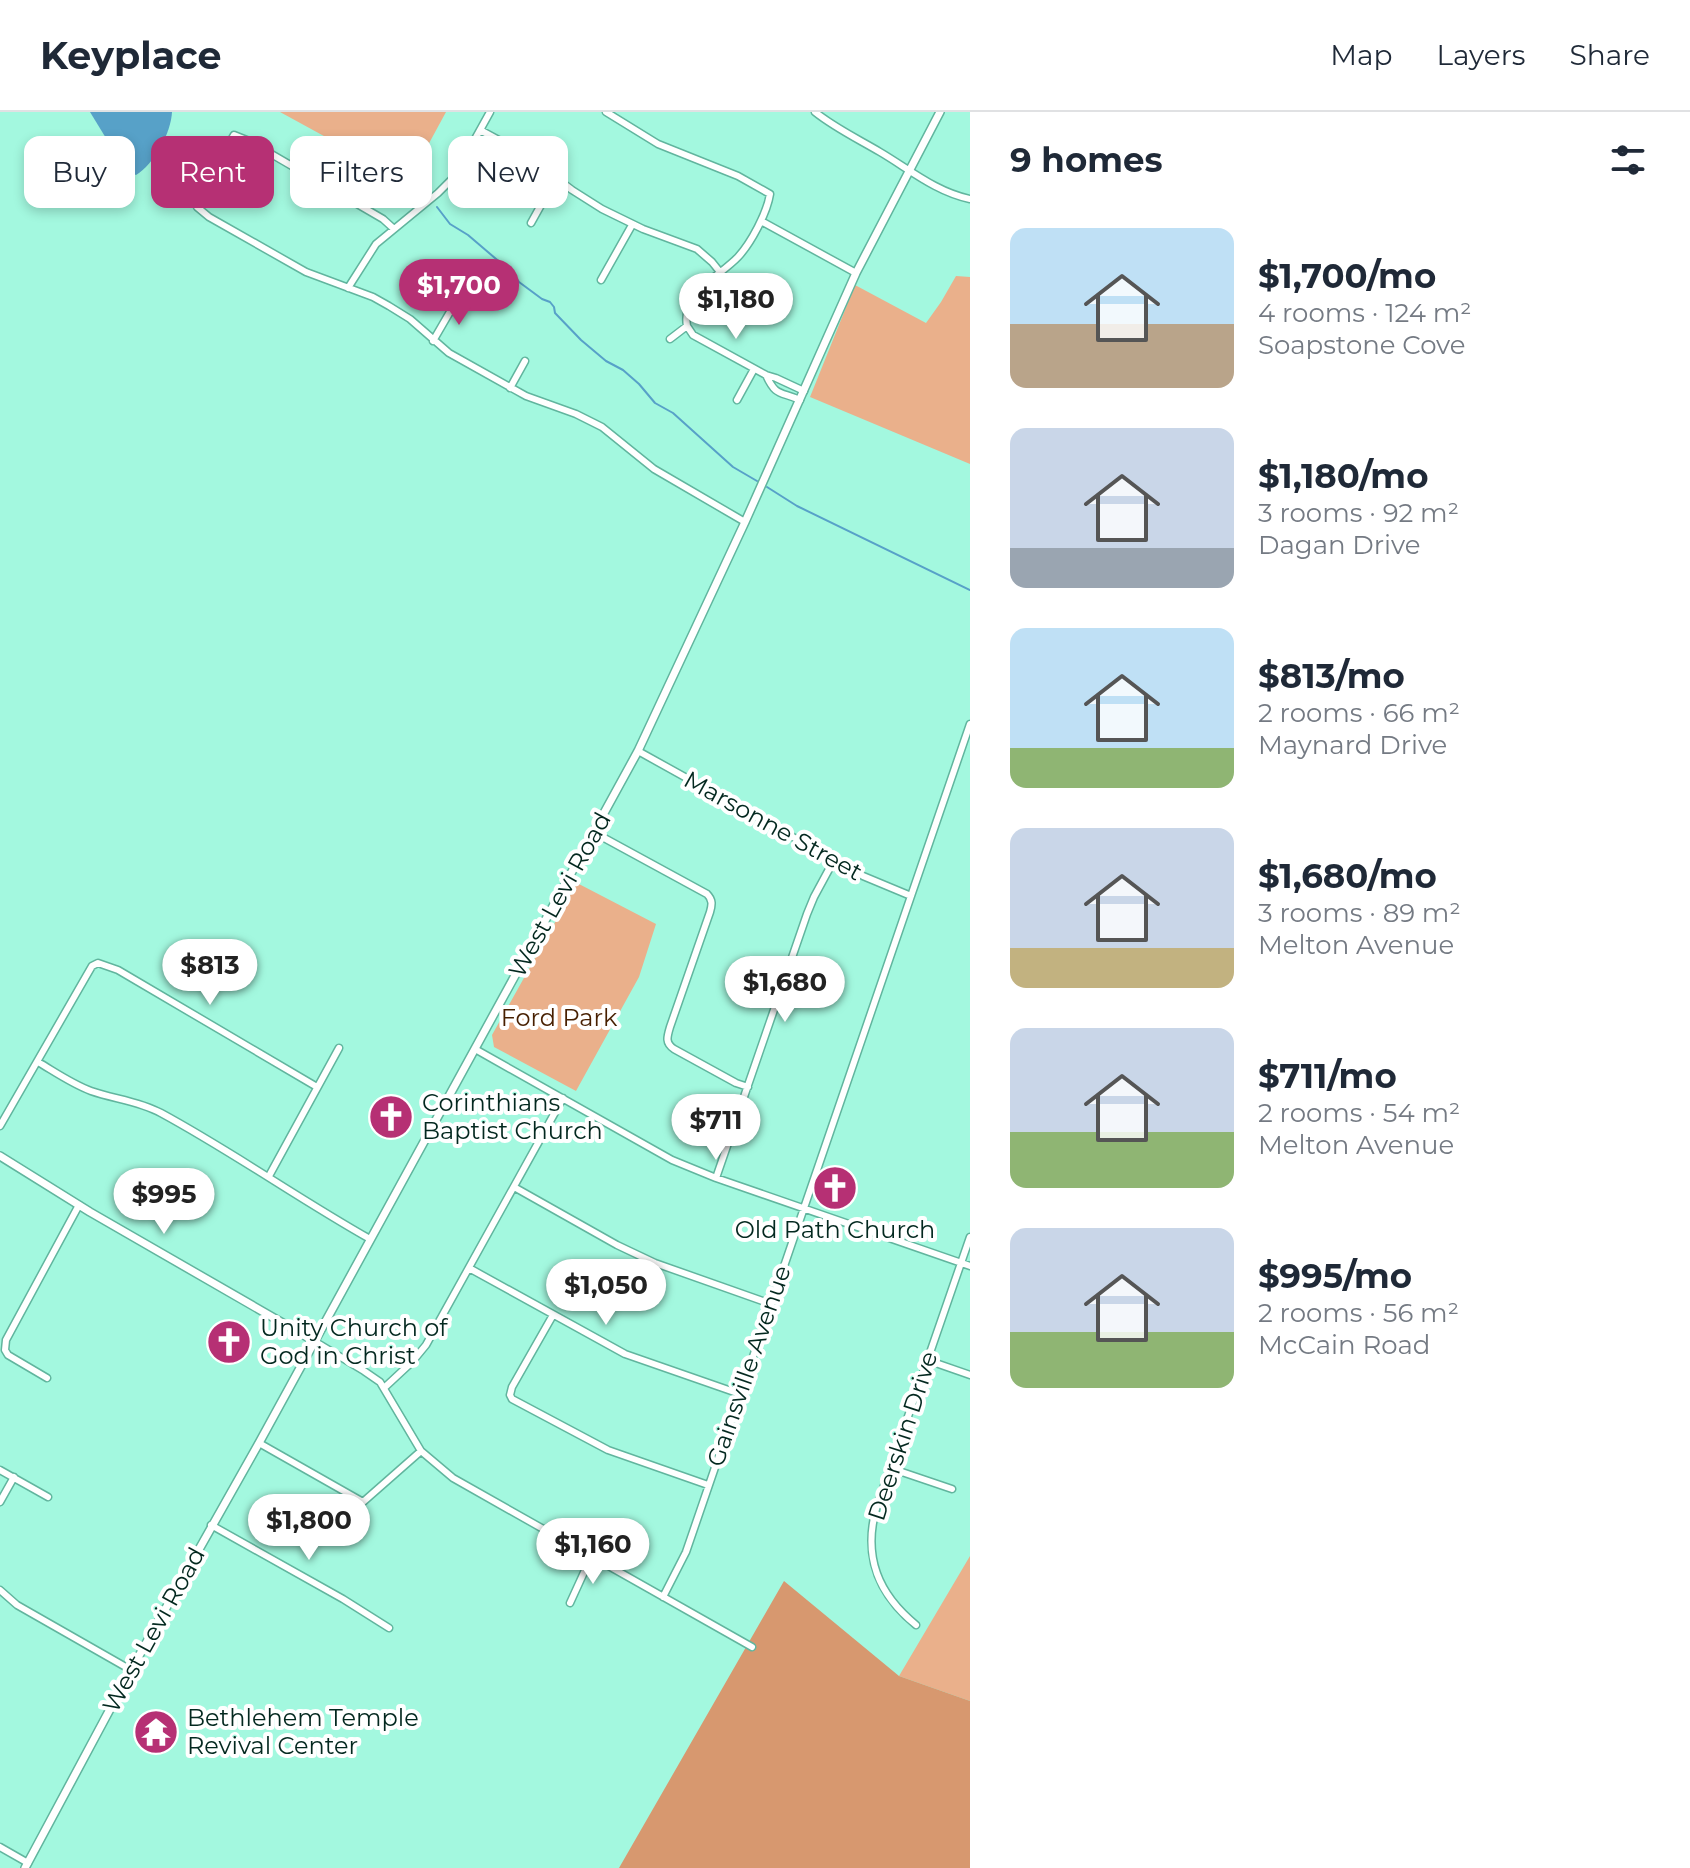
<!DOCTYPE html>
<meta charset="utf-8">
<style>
body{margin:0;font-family:Montserrat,sans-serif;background:#f6f6f7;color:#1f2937;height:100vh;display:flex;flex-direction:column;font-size:30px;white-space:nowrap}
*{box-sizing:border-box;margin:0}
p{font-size:26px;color:#747a83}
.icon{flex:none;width:44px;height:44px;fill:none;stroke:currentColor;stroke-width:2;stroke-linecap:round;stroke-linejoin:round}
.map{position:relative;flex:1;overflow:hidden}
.side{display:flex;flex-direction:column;background:#fff;width:720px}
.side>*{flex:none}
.hud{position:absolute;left:24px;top:24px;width:760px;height:72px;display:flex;gap:16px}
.price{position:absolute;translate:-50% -68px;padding:0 18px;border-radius:28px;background:#fff;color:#222;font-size:26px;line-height:52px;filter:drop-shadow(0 2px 4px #0008)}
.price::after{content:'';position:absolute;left:50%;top:48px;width:24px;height:18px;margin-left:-12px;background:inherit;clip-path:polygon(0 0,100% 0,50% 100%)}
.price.selected{background:#b63074;color:#fff}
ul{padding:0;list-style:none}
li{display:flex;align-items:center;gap:24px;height:200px;padding:0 40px}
li span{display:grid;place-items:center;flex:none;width:224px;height:160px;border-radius:16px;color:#555}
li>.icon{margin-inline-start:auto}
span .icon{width:96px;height:96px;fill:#fffc;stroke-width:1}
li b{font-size:34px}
h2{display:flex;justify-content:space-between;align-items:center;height:96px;padding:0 40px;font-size:34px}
.pill{padding:0 28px;border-radius:16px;background:#fff;box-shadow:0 4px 12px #0003;font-size:28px;line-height:72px}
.pill.selected{background:#b63074;color:#fff}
header{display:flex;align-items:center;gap:48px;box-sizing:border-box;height:112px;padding:0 40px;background:#fff;border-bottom:2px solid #e0e1e3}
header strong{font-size:38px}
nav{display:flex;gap:44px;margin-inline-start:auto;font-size:28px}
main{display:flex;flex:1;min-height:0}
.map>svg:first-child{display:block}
.green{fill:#eab08b}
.forest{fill:#d7986f}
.water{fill:#57a1c8}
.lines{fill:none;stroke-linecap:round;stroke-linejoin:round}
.stream{stroke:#57a1c8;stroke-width:2}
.minor-casing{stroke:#61b59e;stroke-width:9}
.tertiary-casing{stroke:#61b59e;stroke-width:10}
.minor{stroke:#fff;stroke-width:6}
.tertiary{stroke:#fff;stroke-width:7}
.labels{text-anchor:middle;stroke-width:8;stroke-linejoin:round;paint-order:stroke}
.street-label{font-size:24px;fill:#03281f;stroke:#fff}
.park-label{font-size:24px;fill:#471f00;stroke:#fff}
.poi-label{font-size:24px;fill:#03281f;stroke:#fff;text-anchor:start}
</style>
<header>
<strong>Keyplace</strong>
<nav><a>Map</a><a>Layers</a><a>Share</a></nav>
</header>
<main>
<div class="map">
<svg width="970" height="1756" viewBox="0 0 970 1756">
<rect width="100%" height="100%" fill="#a3f8df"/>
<!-- green -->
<path class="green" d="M 280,0 L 446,0 L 408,70 Z
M 956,164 L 970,165 L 970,352 L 810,285 L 855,173 L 926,211 L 941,190 Z
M 577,771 L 656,812 L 639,865 L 576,979 L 494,935 L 492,923 Z
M 970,1444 L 970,1589 L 899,1564 Z"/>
<!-- forest -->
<path class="forest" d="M 784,1469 L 899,1564 L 970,1589 L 970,1756 L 619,1756 Z"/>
<!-- water -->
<path class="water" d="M 90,0 L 172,0 C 171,21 154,52 136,63 L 129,60 L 123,54 Z"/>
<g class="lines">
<!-- stream -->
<path class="stream" d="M 416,76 L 422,82
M 437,95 L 450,112 L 468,123 L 509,158 L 519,170 L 542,187 L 550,190 L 554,195 L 555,201 L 581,228 L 606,249 L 623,258 L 639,272 L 655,291 L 673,301 L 733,355 L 757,369
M 767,375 L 797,394 L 970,478"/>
<!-- minor casing -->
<g class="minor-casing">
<path id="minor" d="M 606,0 L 658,32 L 738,64 L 770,82 C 767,101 751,131 738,145 C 719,165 681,181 687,214 L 670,227
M 815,0 C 835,16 858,27 880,40 C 909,57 936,80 970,87
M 480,18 L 523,41 L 572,78 L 602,97 L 643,117 L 697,137 L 712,150 L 720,160
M 761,109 L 856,161
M 531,111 L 556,66
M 394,117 L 383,107 L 249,29 L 234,23 L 198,85 L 197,95 L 209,105 L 306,160 L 373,185 L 389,194 L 410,207 L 449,241 L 526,284 L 576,302 L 602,315 L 654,357 L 745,410
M 601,168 L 632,113
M 348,176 L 376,132 L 438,81 L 454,65 L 490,0
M 687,214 L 693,223 L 766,263 L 776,266 L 804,279
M 433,229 L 458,186
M 766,263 C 776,285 780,279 800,288
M 510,276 L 525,249
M 737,288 L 754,257
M 638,639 L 863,764 L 911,784
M 595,721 L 707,782 C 713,788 712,793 710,800 L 670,915 C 667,925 665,931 674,937 L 736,971 L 748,975
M 475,937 L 672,1048 L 716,1066 L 970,1154
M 38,950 C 55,960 72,972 91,979 C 114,987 139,989 161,1001 C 233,1040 299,1087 370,1127
M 0,1014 L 92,854 L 98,851 L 118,858 L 317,975
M 269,1064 L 339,936
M 716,1066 L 807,802 L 814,785 L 834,748
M 514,1075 L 617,1133 L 655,1151 L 771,1192
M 469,1156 L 625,1242 L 740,1282
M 553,1203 L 512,1275 L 510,1283 L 512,1287 L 608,1338 L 708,1373
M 314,1229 L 364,1259 L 380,1270 L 421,1339 L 453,1366 L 752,1535
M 927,1248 L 970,1263
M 47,1266 L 8,1243 L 5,1238 L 6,1228 L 79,1093
M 384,1276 L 412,1250 L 426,1233 L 563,986
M 259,1331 L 363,1390 L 421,1339
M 890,1356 L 952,1377
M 0,1358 L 48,1385
M 0,1390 L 14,1365
M 211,1413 L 343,1487 L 389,1516
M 0,1478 L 17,1493 L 131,1558
M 663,1485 L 686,1440 L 970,612
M 570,1491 L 591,1445
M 916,1513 C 878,1482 863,1445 876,1397 L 970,1125
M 0,1735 L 28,1751"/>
</g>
<!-- tertiary casing -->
<g class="tertiary-casing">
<path id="tertiary" d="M 0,1044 L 90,1100 L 314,1229
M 25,1756 L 131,1558 L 259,1331 L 638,639 L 745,410 L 856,161 L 940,0"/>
</g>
<!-- minor -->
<use href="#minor" class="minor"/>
<!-- tertiary -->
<use href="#tertiary" class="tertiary"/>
</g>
<!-- icons -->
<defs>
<g id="church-disc" transform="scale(2.3)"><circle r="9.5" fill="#b63074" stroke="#fff"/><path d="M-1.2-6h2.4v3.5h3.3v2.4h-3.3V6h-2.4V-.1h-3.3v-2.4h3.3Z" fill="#fff"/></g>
<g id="temple-disc" transform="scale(2.3)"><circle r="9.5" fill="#b63074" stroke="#fff"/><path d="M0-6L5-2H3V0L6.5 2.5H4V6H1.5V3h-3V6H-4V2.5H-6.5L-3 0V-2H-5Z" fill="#fff"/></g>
</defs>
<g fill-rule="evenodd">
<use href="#church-disc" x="391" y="1005"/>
<use href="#church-disc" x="835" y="1076"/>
<use href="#church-disc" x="229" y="1230"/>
<use href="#temple-disc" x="156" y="1620"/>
</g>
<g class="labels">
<!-- street labels -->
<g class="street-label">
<text transform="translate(773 714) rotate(29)" y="8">Marsonne Street</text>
<text transform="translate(560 783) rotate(-61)" y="8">West Levi Road</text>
<text transform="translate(749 1254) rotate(-71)" y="8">Gainsville Avenue</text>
<text transform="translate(903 1324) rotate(-72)" y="8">Deerskin Drive</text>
<text transform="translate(154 1518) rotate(-61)" y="8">West Levi Road</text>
</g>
<!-- park labels -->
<g class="park-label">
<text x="559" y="914">Ford Park</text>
</g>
<!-- poi labels -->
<g class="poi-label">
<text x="422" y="999">Corinthians<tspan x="422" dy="28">Baptist Church</tspan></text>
<text x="835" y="1126" text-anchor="middle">Old Path Church</text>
<text x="260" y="1224">Unity Church of<tspan x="260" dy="28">God in Christ</tspan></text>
<text x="187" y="1614">Bethlehem Temple<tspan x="187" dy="28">Revival Center</tspan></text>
</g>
</g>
</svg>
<b class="price selected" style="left:459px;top:215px">$1,700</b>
<b class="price" style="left:736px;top:229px">$1,180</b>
<b class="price" style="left:210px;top:895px">$813</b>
<b class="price" style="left:785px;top:912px">$1,680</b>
<b class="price" style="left:716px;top:1050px">$711</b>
<b class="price" style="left:164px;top:1124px">$995</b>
<b class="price" style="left:606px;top:1215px">$1,050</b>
<b class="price" style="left:309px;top:1450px">$1,800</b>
<b class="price" style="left:593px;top:1474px">$1,160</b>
<div class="hud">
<a class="pill">Buy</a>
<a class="pill selected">Rent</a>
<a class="pill">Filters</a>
<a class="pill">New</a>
</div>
</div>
<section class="side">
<h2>9 homes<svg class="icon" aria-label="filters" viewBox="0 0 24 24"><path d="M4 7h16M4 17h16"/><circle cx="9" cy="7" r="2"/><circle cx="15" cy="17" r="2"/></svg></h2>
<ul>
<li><span style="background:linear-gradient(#bfe0f5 60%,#b9a48a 0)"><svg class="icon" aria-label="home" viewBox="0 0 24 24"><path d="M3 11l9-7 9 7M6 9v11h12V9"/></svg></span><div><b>$1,700/mo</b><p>4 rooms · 124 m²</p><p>Soapstone Cove</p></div></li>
<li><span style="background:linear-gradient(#c9d6e8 75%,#9aa5b1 0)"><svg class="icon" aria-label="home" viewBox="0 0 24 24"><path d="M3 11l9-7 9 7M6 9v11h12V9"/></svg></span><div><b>$1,180/mo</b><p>3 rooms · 92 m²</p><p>Dagan Drive</p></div></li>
<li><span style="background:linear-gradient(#bfe0f5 75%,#8fb573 0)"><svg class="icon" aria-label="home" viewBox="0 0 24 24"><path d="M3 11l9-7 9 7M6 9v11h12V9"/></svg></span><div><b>$813/mo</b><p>2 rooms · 66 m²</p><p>Maynard Drive</p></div></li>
<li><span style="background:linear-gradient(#c9d6e8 75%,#c2b280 0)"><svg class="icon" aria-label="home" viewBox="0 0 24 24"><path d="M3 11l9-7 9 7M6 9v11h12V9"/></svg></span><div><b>$1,680/mo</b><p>3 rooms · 89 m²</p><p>Melton Avenue</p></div></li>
<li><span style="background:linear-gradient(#c9d6e8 65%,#8fb573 0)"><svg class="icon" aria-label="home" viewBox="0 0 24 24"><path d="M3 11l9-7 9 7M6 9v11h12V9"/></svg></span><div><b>$711/mo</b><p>2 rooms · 54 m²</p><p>Melton Avenue</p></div></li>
<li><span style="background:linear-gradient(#c9d6e8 65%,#8fb573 0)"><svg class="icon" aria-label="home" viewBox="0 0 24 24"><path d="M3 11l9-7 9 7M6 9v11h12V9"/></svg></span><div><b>$995/mo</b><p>2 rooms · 56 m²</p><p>McCain Road</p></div></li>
</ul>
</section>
</main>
